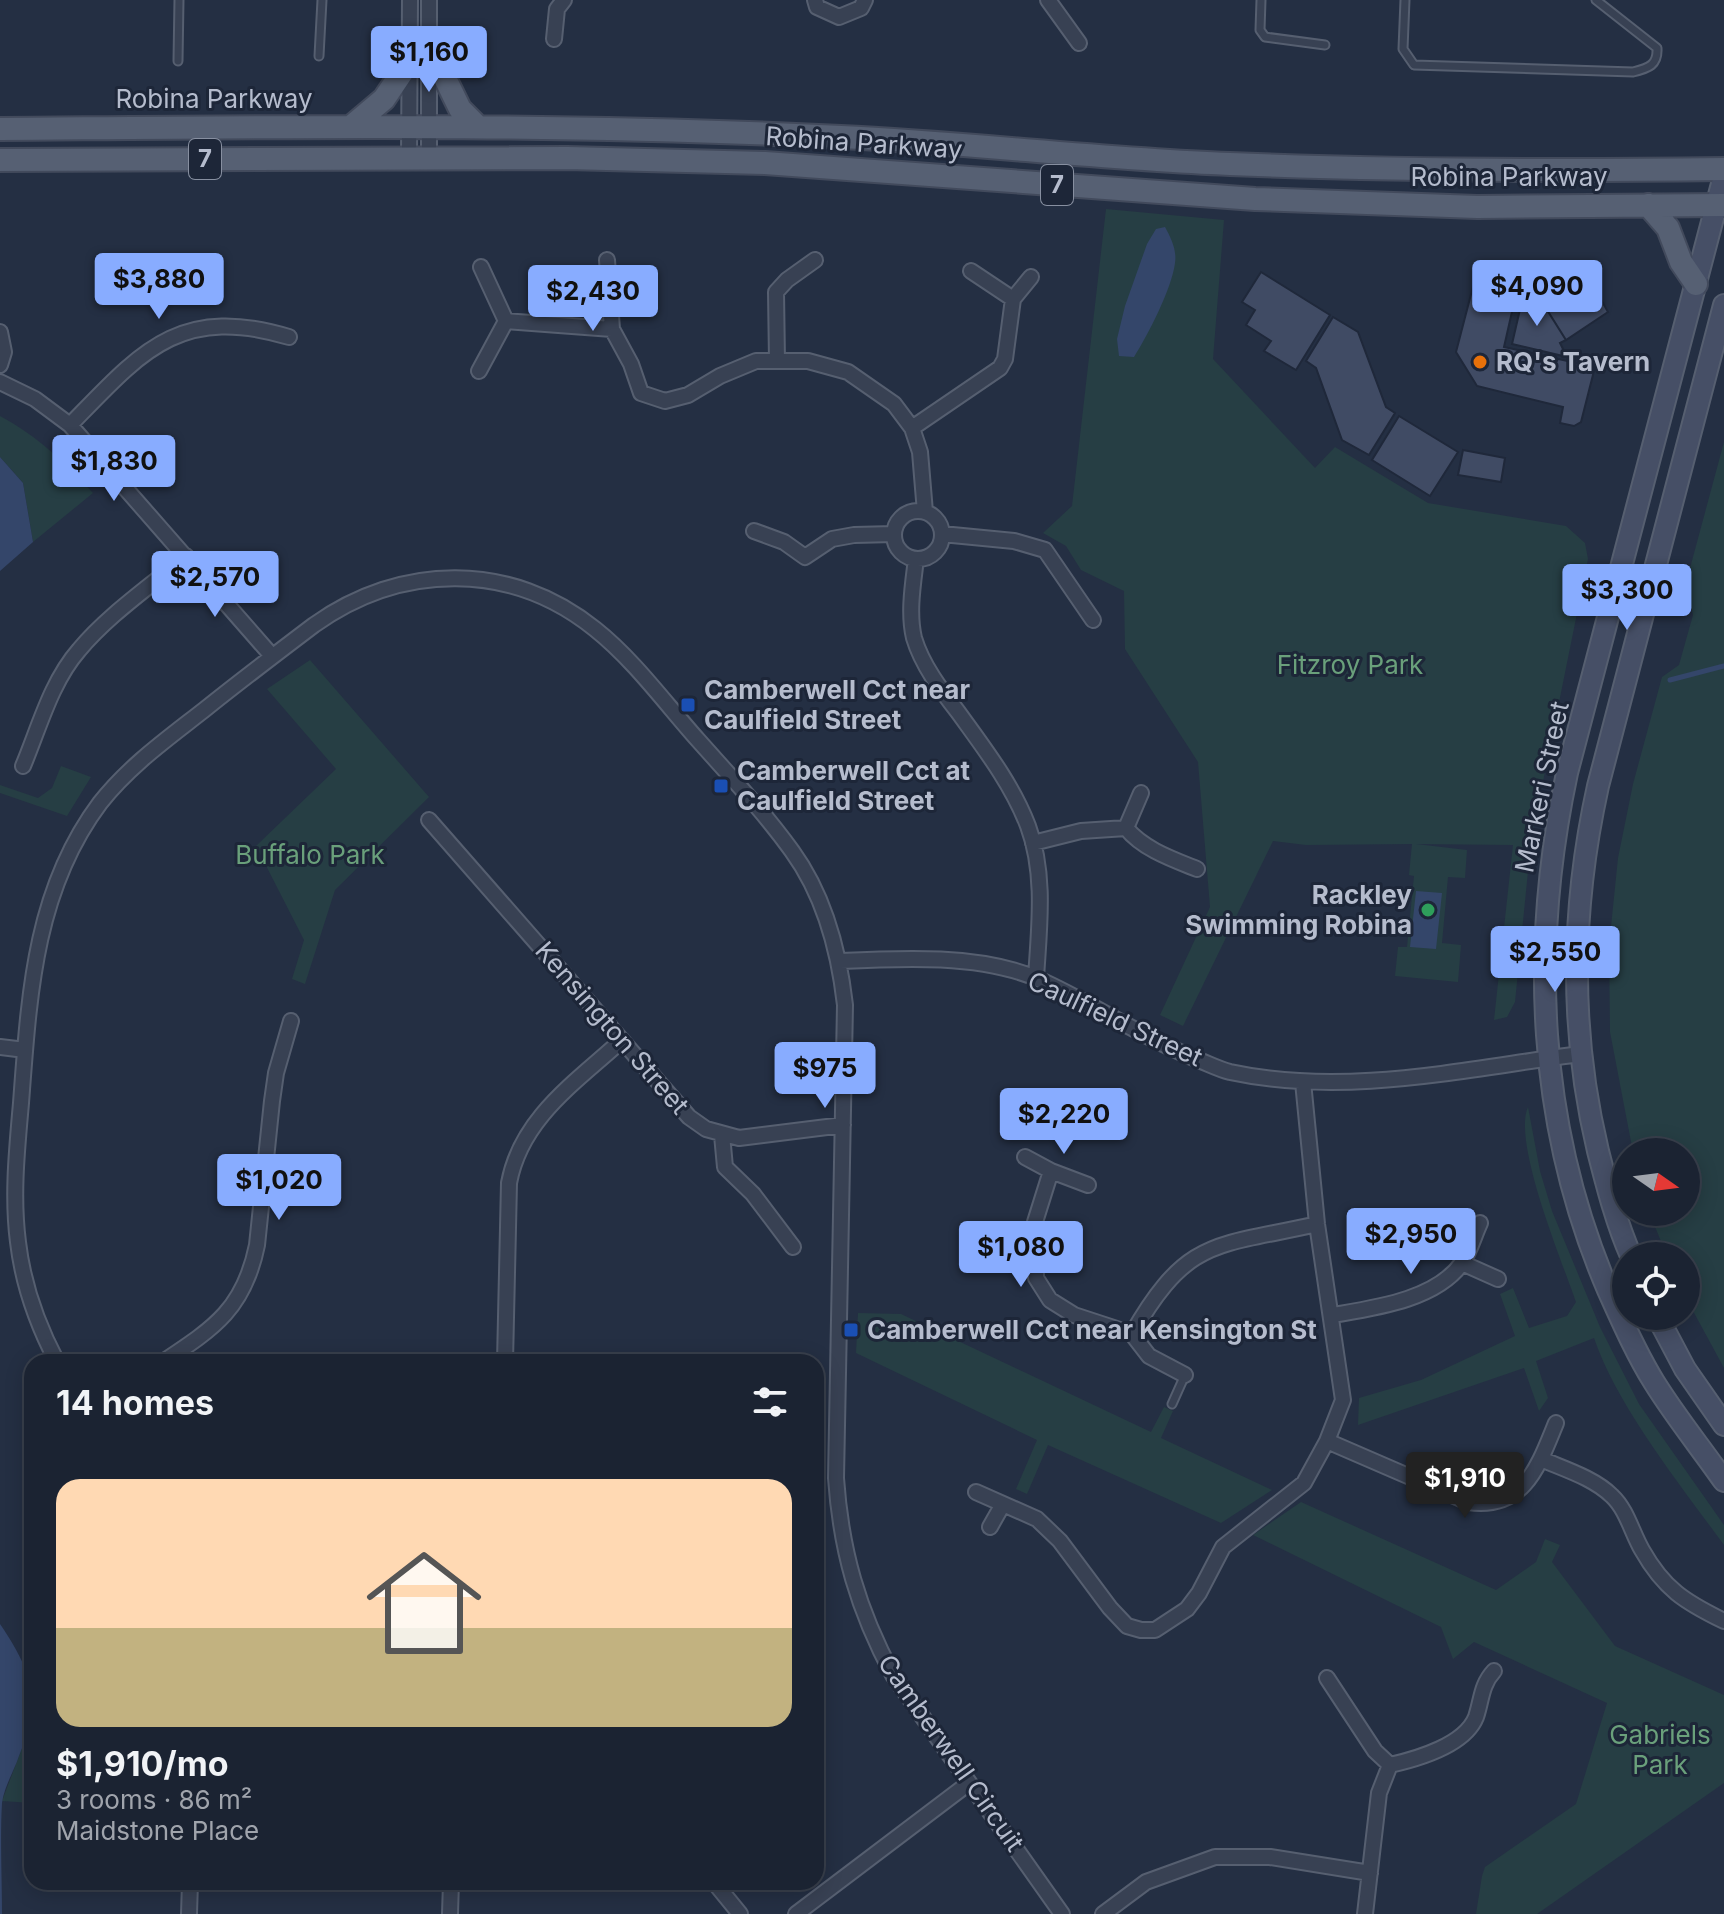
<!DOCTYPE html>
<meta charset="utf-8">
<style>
body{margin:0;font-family:Inter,sans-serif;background:#242b3a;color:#f1f3f6;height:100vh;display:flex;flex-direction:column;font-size:30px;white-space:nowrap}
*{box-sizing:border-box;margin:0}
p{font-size:26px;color:#a0a4ac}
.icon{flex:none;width:44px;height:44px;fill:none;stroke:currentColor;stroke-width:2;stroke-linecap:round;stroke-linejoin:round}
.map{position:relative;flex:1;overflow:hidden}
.drawer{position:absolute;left:24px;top:1354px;width:800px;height:536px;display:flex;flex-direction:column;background:#1b2332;border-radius:24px;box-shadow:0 4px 20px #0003,0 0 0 2px #39404d}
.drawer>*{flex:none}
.needle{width:52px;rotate:104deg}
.tools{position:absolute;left:1612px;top:1138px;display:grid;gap:16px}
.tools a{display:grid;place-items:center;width:88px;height:88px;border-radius:50%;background:#1b2332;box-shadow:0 4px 20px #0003,0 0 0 2px #39404d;font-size:40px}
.price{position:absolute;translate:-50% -68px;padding:0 18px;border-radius:8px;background:#88acff;color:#111;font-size:26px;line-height:52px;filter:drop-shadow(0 2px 4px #0008)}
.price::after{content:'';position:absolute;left:50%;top:48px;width:24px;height:18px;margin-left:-12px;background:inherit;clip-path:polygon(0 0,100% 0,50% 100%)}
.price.on{background:#222;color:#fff}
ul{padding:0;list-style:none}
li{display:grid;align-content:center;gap:16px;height:424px;padding:0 32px}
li+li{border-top:2px solid #39404d}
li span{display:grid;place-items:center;height:248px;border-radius:24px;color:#555}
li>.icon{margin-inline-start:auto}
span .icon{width:144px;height:144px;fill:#fffc;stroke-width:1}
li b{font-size:34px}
h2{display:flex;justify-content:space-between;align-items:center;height:96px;padding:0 32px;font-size:34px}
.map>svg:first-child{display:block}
.green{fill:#263e44}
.water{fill:#34466a}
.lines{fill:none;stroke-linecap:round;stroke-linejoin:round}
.stream{stroke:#34466a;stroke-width:5}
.building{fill:#404b64;stroke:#1f283a;stroke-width:2}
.service-casing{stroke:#565f70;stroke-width:11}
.minor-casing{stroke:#565f70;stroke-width:18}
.secondary-casing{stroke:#565f70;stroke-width:24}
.primary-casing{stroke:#424a5c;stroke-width:26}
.service{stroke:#384153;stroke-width:7}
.minor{stroke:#384153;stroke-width:14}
.secondary{stroke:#464f66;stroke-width:20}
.primary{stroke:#566073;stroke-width:22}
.food-dot{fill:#e8710a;stroke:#1d2638;stroke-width:3}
.transit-dot{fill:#1a4fb4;stroke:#1d2638;stroke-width:3}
.leisure-dot{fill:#2e9e5b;stroke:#1d2638;stroke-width:3}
.labels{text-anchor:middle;stroke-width:6;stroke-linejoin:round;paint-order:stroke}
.shield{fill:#1d2638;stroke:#878fa0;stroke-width:2}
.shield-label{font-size:24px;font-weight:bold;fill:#b5bccd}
.street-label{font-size:26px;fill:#b5bccd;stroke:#1d2638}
.poi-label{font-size:26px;font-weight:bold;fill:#b5bccd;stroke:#1d2638;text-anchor:start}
.park-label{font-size:26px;fill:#6aa07b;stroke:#1d2638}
</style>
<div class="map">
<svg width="1724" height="1914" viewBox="0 0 1724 1914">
<rect width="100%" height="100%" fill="#242f43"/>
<!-- green -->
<path class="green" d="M 1106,209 L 1224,220 L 1213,359 L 1315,468 L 1335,447 L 1428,503 L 1566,526 L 1585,543 L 1588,559 L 1531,841 L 1515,1002 L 1507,1017 L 1494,1020 L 1513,845 L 1416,844 L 1467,850 L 1465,878 L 1448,877 L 1442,943 L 1461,945 L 1458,982 L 1395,976 L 1398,947 L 1407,947 L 1414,876 L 1409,875 L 1412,844 L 1306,845 L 1273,841 L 1183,1026 L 1160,1015 L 1210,907 L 1198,762 L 1125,649 L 1124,591 L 1081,570 L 1066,546 L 1043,533 L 1072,506 Z
M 0,416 C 39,437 63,461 93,493 L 33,542 L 23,483 L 0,457 Z
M 1724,442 L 1724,1368 L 1686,1298 L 1686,1256 L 1667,1256 L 1649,1212 L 1686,1212 L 1686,1152 L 1633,1152 L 1610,1032 L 1609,946 L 1618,858 L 1633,784 L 1662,677 L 1679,665 L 1693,615 L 1686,583 Z
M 310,660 L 429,797 L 335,890 L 305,984 L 292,979 L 304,940 L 256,846 L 336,769 L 267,689 Z
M 61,766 L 91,777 L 67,816 L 0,793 L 0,785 L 38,798 L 52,788 Z
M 1528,1107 L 1540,1171 L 1552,1211 L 1600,1327 L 1639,1404 L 1724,1525 L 1724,1545 C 1681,1486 1617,1406 1594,1338 L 1536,1361 L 1548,1398 L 1539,1411 L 1524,1368 L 1358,1425 L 1359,1398 L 1421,1380 L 1515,1336 L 1500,1294 L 1513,1288 L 1529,1328 L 1567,1316 L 1576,1302 C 1563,1264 1512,1142 1528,1107 Z
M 858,1313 L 901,1314 L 1151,1432 L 1164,1407 L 1173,1411 L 1161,1438 L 1272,1490 L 1221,1523 L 1048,1445 L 1027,1494 L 1016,1489 L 1037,1440 L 856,1353 Z
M 1301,1502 L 1496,1590 L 1536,1562 L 1545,1539 L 1560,1545 L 1552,1562 L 1615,1646 L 1724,1695 L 1724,1783 L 1537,1914 L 1476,1914 L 1482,1876 L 1485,1867 L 1576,1804 L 1607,1703 L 1474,1642 L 1453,1659 L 1441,1627 L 1253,1535 Z
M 32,1712 L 32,1803 L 2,1801 L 22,1748 Z"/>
<!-- water -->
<path class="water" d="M 1165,227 C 1171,238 1177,250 1175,263 C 1172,288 1148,335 1134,357 L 1119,356 L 1117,339 L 1125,306 L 1147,244 L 1156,229 Z
M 0,457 L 23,483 L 33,542 L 0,571 Z
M 1416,891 L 1442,893 L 1436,949 L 1410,947 Z
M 0,1624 C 33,1673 42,1700 19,1756 C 14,1771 4,1787 2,1803 C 0,1836 2,1880 2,1914 L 0,1914 Z"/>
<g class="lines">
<!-- stream -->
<path class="stream" d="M 1670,680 L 1724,666"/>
</g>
<!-- building -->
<path class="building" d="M 1585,271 L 1608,312 L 1566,340 L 1539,297 Z
M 1261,272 L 1330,315 L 1296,370 L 1264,351 L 1271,341 L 1246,325 L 1255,310 L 1242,302 Z
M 1503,277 L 1519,281 L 1504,347 L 1595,367 L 1581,422 L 1574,426 L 1560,423 L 1563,407 L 1477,386 L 1456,352 L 1475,279 Z
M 1524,292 L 1539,297 L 1566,340 L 1560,343 L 1564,351 L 1563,356 L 1512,344 Z
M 1333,317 L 1358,332 L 1386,407 L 1395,413 L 1369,455 L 1342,440 L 1316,368 L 1306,361 Z
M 1399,416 L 1458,452 L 1430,496 L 1372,460 Z
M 1463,450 L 1505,458 L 1501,482 L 1458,475 Z"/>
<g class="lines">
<!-- service casing -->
<g class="service-casing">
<path id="service" d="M 1261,0 L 1260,30 L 1265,37 L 1325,45
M 1405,0 L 1403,49 L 1414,65 L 1633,72 C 1649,68 1658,65 1657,48 L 1596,0
M 319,56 L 322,0
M 178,61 L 179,0
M 1172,1404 L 1185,1375"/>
</g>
<!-- minor casing -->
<g class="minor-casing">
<path id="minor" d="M 815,0 L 817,7 L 839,17 L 861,8 L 865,0
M 1048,0 L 1079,43
M 554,39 L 557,9 L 564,0
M 409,157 L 410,0
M 429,157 L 429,0
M 607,260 L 612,329 L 631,364 L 641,393 L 665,401 L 688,395 L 720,376 L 756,361 L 808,361 L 848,372 L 894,404 L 912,428 L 920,452 L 925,512
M 1013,299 L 1031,277
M 506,321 L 612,329
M 0,332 L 4,352 L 0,365
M 777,361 L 776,292 L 787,280 L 815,260
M 479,371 L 506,321 L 481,267
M 0,382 L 35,399 L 70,425 L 272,656
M 70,425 C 141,352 179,304 289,337
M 912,428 L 1000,368 L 1005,359 L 1013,299 L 971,271
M894 535a24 24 0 1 1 48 0a24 24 0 1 1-48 0Z
M 754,531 L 784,542 L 805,557 L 832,539 L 854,535 L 894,534
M 942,534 L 1014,541 L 1045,550 L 1093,620
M 916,559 C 913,584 908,613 914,638 C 922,665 941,690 958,712 C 984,748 1012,784 1028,826 C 1046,874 1039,928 1036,978
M 23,766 C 39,728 51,682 79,650 C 109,614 151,586 186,556
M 429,820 L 689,1117 L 706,1129 L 739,1138 L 843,1125
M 1126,828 L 1141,793
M 1033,843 L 1081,831 L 1126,828 C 1143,849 1172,859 1197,869
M 840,961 C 901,958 981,954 1038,979 C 1092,1003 1141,1037 1196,1059 C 1207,1063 1218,1069 1230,1072 C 1346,1097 1464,1069 1580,1054
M 0,1047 L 25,1050
M 722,1135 L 725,1167 L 753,1194 L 793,1247
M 1025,1157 L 1051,1171 L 1088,1185
M 1051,1171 L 1035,1222 L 1036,1278 L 1050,1300 L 1074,1315 L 1132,1334 L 1149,1356 L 1185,1375
M 1462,1263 L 1498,1279
M 1333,1315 C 1374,1308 1436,1300 1462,1263 C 1470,1251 1474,1236 1480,1223
M 1132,1334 C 1188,1236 1217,1247 1317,1224
M 57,1362 C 37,1324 23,1285 18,1242 C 12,1196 17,1149 21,1103 C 29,997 34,891 100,803 C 129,766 167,739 204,710 C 240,681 277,653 314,625 C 401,563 511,561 595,629 C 634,660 665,703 698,740 C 730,776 764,812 792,851 C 824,895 839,952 845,1005 L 836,1478 C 841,1551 858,1610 893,1675 L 1062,1914
M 163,1362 C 214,1328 244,1309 257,1245 L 272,1101 L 276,1073 L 291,1021
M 505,1362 L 509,1183 C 521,1118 576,1082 622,1040
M 1327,1441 L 1468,1502 C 1524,1510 1538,1467 1556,1423
M 1541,1459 C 1564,1469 1594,1478 1612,1496 C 1627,1510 1632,1533 1642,1550 C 1664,1589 1685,1602 1724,1621
M 976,1492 L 1037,1519 L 1060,1541 L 1110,1608 L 1127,1626 L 1141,1630 L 1155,1630 L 1187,1609 L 1199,1593 L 1223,1547 L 1304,1483 L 1327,1441 L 1343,1400 L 1317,1224 L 1303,1082
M 990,1527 L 1003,1504
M 1327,1678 L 1375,1751 L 1390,1765
M 1390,1765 C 1417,1759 1465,1745 1476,1717 C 1482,1699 1481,1685 1494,1671
M 714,1882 L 740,1914
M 189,1914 L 190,1882
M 450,1914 L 451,1882
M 796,1914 L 969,1783
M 1103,1914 L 1146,1882 L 1215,1857 L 1270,1857 L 1370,1873
M 1365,1914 L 1379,1793 L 1390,1765"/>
</g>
<!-- secondary casing -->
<g class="secondary-casing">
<path id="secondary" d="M 1724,176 L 1567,773 C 1530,947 1537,1125 1608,1290 C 1622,1321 1636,1353 1654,1382 C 1675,1416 1701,1448 1724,1481
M 1631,1256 C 1616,1222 1607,1186 1598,1151 C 1569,1030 1571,908 1598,786 L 1724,305
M 1657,1316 L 1685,1369 L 1724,1425"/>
</g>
<!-- primary casing -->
<g class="primary-casing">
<path id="primary" d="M 429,61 L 443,74 L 460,109 L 477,126
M 352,126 L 384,99 L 409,62
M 0,129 C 280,127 561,123 841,137 C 971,143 1100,159 1230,164 C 1395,171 1559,171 1724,169
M 0,160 L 567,158 L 765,163 L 1255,199 L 1477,207 L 1724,205
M 1648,205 L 1668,228 L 1681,262 L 1696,284"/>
</g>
<!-- service -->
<use href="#service" class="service"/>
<!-- minor -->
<use href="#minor" class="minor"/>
<!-- secondary -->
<use href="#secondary" class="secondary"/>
<!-- primary -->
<use href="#primary" class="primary"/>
</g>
<!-- markers -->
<circle class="food-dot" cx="1480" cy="362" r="8"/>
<g class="transit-dot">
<rect x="680" y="697" width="16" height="16" rx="4"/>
<rect x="713" y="778" width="16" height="16" rx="4"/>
<rect x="843" y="1322" width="16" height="16" rx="4"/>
</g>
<circle class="leisure-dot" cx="1428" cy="910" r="8"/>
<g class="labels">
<!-- shield labels -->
<g class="shield">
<rect x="189" y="139" width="32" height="40" rx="6"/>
<rect x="1041" y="165" width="32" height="40" rx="6"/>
</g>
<g class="shield-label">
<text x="205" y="167">7</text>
<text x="1057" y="193">7</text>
</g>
<!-- street labels -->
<g class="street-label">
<text x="214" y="108">Robina Parkway</text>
<text transform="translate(864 143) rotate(4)" y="9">Robina Parkway</text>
<text x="1509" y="186">Robina Parkway</text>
<text transform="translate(1542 787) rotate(-78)" y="9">Markeri Street</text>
<text transform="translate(1115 1019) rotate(25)" y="9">Caulfield Street</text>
<text transform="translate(612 1028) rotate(49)" y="9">Kensington Street</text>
<text transform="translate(951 1753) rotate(55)" y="9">Camberwell Circuit</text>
</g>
<!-- poi labels -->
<g class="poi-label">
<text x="1496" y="371">RQ's Tavern</text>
<text x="704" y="699">Camberwell Cct near<tspan x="704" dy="30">Caulfield Street</tspan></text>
<text x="737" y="780">Camberwell Cct at<tspan x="737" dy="30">Caulfield Street</tspan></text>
<text x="1412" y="904" text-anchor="end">Rackley<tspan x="1412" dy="30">Swimming Robina</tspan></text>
<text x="867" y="1339">Camberwell Cct near Kensington St</text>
</g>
<!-- park labels -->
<g class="park-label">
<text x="1350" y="674">Fitzroy Park</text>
<text x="310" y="864">Buffalo Park</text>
<text x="1660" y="1744">Gabriels<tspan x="1660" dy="30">Park</tspan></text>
</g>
</g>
</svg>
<div class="tools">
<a><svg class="needle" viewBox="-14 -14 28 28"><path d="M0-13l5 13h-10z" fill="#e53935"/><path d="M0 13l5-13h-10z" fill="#a0a4ac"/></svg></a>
<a><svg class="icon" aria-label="locate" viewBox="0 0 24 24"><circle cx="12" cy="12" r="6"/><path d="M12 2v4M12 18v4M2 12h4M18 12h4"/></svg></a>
</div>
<b class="price" style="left:429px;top:94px">$1,160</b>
<b class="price" style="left:159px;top:321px">$3,880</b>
<b class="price" style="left:1537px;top:328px">$4,090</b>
<b class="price" style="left:593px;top:333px">$2,430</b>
<b class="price" style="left:114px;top:503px">$1,830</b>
<b class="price" style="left:215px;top:619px">$2,570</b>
<b class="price" style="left:1627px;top:632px">$3,300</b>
<b class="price" style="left:1555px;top:994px">$2,550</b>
<b class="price" style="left:825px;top:1110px">$975</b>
<b class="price" style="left:1064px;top:1156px">$2,220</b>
<b class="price" style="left:279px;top:1222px">$1,020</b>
<b class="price" style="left:1411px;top:1276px">$2,950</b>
<b class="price" style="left:1021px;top:1289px">$1,080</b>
<b class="price on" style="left:1465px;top:1520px">$1,910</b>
<section class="drawer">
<h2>14 homes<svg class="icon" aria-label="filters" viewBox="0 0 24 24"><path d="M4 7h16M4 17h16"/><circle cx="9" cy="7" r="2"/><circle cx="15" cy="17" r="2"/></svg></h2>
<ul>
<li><span style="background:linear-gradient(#ffd9b3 60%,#c2b280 0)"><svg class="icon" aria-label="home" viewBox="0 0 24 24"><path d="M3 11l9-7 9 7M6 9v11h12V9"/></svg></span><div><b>$1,910/mo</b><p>3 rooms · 86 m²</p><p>Maidstone Place</p></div></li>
</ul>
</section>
</div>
